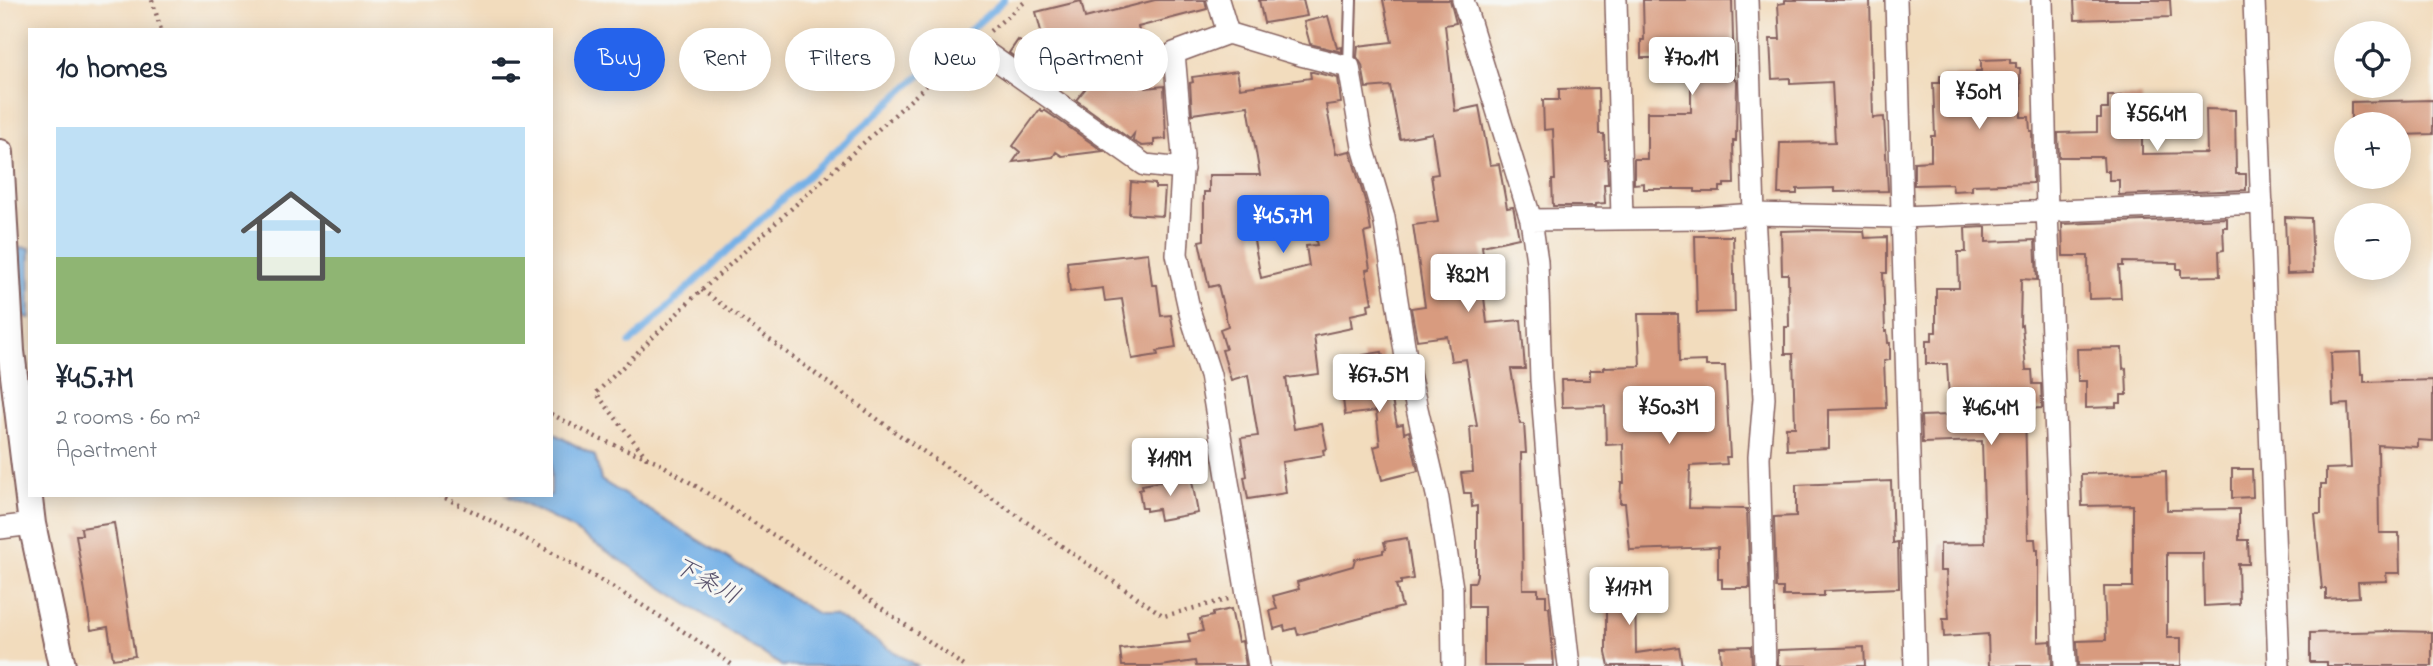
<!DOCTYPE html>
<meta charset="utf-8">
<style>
body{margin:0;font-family:"Indie Flower","Klee One",sans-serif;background:#f6f6f7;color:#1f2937;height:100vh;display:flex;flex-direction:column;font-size:26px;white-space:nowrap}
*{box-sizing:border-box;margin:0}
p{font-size:23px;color:#747a83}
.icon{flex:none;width:38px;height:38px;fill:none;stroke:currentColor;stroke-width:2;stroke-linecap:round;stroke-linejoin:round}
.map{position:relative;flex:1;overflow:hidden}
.panel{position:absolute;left:28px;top:28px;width:525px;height:469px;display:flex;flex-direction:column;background:#fff;border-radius:0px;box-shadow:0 4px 18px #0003}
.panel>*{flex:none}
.top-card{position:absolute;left:574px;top:28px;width:665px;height:63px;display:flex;gap:14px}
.tools{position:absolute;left:2334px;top:21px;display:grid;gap:14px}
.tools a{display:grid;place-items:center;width:77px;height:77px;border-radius:50%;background:#fff;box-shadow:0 4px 18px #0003;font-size:35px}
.price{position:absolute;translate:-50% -60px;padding:0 16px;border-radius:7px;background:#fff;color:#222;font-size:23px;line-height:46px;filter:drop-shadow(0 2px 4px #0008)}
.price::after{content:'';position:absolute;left:50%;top:42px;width:21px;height:16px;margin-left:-10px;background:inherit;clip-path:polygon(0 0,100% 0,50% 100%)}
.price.selected{background:#2563eb;color:#fff}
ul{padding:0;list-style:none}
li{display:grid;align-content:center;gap:14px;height:371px;padding:0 28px}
li span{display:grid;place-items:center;height:217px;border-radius:0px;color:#555}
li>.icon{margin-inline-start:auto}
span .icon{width:126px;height:126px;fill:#fffc;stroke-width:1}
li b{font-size:30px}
h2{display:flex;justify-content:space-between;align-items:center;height:84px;padding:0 28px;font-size:30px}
.tag{padding:0 24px;border-radius:32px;background:#fff;box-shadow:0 4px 18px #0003;font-size:24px;line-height:63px}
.tag.selected{background:#2563eb;color:#fff}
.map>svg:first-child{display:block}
.water{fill:#75b0e6;stroke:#606888;stroke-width:2}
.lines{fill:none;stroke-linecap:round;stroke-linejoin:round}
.stream{stroke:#75b0e6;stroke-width:7}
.building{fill:#d89b7f;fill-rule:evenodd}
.service-casing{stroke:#85615e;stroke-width:14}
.minor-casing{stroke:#85615e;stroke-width:24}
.tertiary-casing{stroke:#85615e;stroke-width:30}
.path{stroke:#85615e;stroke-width:4.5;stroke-dasharray:2 5;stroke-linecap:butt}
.service{stroke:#fff;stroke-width:10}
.minor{stroke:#fff;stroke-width:21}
.tertiary{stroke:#fff;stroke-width:26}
.labels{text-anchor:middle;stroke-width:6;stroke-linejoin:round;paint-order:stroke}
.water-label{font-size:24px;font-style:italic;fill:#59526c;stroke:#f6f6f2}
</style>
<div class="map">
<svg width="2433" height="666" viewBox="0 0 2433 666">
<rect width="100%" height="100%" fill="#f6f6f2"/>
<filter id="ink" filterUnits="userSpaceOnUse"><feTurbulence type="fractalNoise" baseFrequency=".0143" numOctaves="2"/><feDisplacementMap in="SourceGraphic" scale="14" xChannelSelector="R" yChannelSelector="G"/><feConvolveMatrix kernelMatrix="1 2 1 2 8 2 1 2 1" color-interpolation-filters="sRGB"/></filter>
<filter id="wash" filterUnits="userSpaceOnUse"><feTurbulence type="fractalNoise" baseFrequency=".00686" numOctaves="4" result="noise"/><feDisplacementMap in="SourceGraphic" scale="28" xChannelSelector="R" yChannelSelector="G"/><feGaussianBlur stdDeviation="1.57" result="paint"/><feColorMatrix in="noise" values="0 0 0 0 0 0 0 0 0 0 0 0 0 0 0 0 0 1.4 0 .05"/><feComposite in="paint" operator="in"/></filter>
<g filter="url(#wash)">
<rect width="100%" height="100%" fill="#f2dcbd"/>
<!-- water -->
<path class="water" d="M 0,246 L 30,248 L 30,319 L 0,304 Z
M 551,432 L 595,456 L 601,480 L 818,614 L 833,614 L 917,666 L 782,666 L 568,526 L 505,495 L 551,495 Z"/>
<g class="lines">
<!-- stream -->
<path class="stream" d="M 630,343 L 794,188 L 1004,0"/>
</g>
<g id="blocks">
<!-- building -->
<path class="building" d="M 1155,0 L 1205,0 L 1207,9 L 1138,27 L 1141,38 L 1127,41 L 1146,88 L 1164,86 L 1166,139 L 1154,140 L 1154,145 L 1142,146 L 1133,141 L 1134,134 L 1130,139 L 1076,100 L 1122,44 L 1069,59 L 1068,53 L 1048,58 L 1036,12 L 1081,1 L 1085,18 Z
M 1259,0 L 1303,0 L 1307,16 L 1264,23 Z
M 1383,0 L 1450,0 L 1456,23 L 1445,25 L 1455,111 L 1479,106 L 1490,165 L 1499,164 L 1507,208 L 1513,207 L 1514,211 L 1519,238 L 1482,246 L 1484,262 L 1480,263 L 1487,323 L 1521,320 L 1525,369 L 1511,369 L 1520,424 L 1524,424 L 1526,453 L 1521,453 L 1523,589 L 1538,589 L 1538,595 L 1546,595 L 1546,607 L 1549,607 L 1554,666 L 1484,666 L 1484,607 L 1469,607 L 1469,582 L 1475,582 L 1477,575 L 1477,506 L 1472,507 L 1471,493 L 1464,493 L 1461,473 L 1473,472 L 1470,427 L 1477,426 L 1466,359 L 1451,361 L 1447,336 L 1417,340 L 1411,308 L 1425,306 L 1413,225 L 1438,222 L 1431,175 L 1438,174 L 1432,133 L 1400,139 L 1390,86 L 1366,88 L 1362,65 L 1357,57 L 1358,46 L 1392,42 Z
M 1643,0 L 1732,0 L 1734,79 L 1737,81 L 1736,141 L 1733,141 L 1734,184 L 1724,184 L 1724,187 L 1720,187 L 1720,192 L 1695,192 L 1695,189 L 1644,189 L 1644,183 L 1634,184 L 1634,159 L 1647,159 L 1647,112 L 1691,112 L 1691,58 L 1641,58 L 1641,40 L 1644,40 Z
M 1785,0 L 1870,0 L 1873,118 L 1884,117 L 1888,191 L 1834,192 L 1834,188 L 1797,189 L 1797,194 L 1778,194 L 1780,143 L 1835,142 L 1832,82 L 1790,84 L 1790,78 L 1772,79 L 1770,39 L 1780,39 L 1778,4 L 1785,3 Z
M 2074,0 L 2170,0 L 2171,17 L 2075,20 Z
M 1328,16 L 1337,48 L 1342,47 L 1342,52 L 1310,44 L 1304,22 Z
M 1018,40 L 1040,55 L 1031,68 L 1009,53 Z
M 2010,59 L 2010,63 L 2016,63 L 2016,68 L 2020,68 L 2021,117 L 2029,117 L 2030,131 L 2032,131 L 2033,183 L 1972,185 L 1972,190 L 1953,191 L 1952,184 L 1914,185 L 1914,162 L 1931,161 L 1931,136 L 1935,136 L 1933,83 L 1940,83 L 1940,76 L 1976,76 L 1976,71 L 1981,71 L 1981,60 Z
M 1237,71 L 1240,88 L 1311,78 L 1310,72 L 1313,72 L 1338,78 L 1341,103 L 1326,105 L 1336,154 L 1350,151 L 1367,207 L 1371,231 L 1364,233 L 1370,269 L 1366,270 L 1372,303 L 1368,304 L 1369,311 L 1350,315 L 1352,328 L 1314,336 L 1319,374 L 1286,378 L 1294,429 L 1322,424 L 1327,449 L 1323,450 L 1324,455 L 1282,462 L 1286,493 L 1248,499 L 1244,477 L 1247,476 L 1241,438 L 1258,436 L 1248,375 L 1231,380 L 1222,350 L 1226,349 L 1220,329 L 1228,326 L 1218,285 L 1209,287 L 1199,241 L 1204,240 L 1204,192 L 1209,192 L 1209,175 L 1260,175 L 1248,106 L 1192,114 L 1190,83 L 1193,82 L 1192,77 ZM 1288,206 L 1306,206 L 1317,245 L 1306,246 L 1309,266 L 1261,278 L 1248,209 L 1272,209 Z
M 1598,88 L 1599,134 L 1604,134 L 1605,159 L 1607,159 L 1608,184 L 1604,184 L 1605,203 L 1595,204 L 1595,206 L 1553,206 L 1552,180 L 1555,180 L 1553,129 L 1544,130 L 1543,100 L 1559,100 L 1559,89 Z
M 2108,96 L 2142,96 L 2142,154 L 2207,153 L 2206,109 L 2235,110 L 2236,174 L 2246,174 L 2246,190 L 2119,195 L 2119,180 L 2109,180 L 2109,171 L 2104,171 L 2103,157 L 2059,157 L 2058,133 L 2097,132 L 2097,118 L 2101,118 L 2101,109 L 2108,109 Z
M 2433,100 L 2433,134 L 2399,135 L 2399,124 L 2351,124 L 2351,102 Z
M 1040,109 L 1043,112 L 1044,110 L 1103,151 L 1062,156 L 1056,152 L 1053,157 L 1013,162 L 1020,152 L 1013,146 Z
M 1131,182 L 1155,184 L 1155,188 L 1165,188 L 1163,216 L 1129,214 Z
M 2285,217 L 2311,218 L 2313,273 L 2287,274 Z
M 2227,218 L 2227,227 L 2223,227 L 2224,250 L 2219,251 L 2220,276 L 2181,277 L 2181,269 L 2177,269 L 2177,263 L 2123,262 L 2123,266 L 2119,266 L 2121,298 L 2089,299 L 2088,256 L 2063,256 L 2062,224 Z
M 1986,227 L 1986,242 L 2035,240 L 2037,280 L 2021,279 L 2020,326 L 2022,325 L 2026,370 L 2032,370 L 2033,384 L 2041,384 L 2042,408 L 2025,409 L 2028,539 L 2035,539 L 2036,550 L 2038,550 L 2038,642 L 2051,641 L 2052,666 L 1989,666 L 1988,634 L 1944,637 L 1943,619 L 1949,619 L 1946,571 L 1940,571 L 1940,544 L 1985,543 L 1982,441 L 1922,443 L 1921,416 L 1950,415 L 1947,364 L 1926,364 L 1926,341 L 1932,341 L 1932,332 L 1936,332 L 1936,288 L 1959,288 L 1958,252 L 1966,252 L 1965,228 Z
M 1816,230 L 1864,231 L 1865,238 L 1887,237 L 1887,273 L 1883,273 L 1885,331 L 1887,331 L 1888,343 L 1890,343 L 1890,360 L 1884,361 L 1886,408 L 1828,410 L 1828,448 L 1787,450 L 1786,427 L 1795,427 L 1793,354 L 1785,354 L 1785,327 L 1789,327 L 1788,274 L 1782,274 L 1781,231 Z
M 1695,236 L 1733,236 L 1735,312 L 1697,313 Z
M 1148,253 L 1152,285 L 1157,285 L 1161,316 L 1171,315 L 1176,348 L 1157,351 L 1158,355 L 1132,359 L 1122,299 L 1105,301 L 1103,288 L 1070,292 L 1067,262 Z
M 1638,314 L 1678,314 L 1679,362 L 1706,361 L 1706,366 L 1725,366 L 1730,457 L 1726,457 L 1727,464 L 1690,466 L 1689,508 L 1747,509 L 1750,588 L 1722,588 L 1722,579 L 1718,579 L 1718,547 L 1630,550 L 1625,503 L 1620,503 L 1621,483 L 1624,483 L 1623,444 L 1606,445 L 1605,406 L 1562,407 L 1561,380 L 1590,380 L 1590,370 L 1604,370 L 1604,367 L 1640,366 Z
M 2122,348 L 2123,369 L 2126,368 L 2127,395 L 2121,395 L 2121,403 L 2116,403 L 2116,407 L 2086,408 L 2086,381 L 2078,381 L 2077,349 Z
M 1382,352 L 1397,425 L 1403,424 L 1404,433 L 1409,431 L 1418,471 L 1382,480 L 1374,447 L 1380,445 L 1376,411 L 1345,415 L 1339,368 L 1364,365 L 1363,355 Z
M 2360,352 L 2361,374 L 2364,374 L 2364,382 L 2433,380 L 2433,441 L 2418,440 L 2418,447 L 2378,445 L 2379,533 L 2399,533 L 2400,573 L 2386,573 L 2387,581 L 2358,582 L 2359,597 L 2326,599 L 2326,589 L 2322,589 L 2315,514 L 2321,514 L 2321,484 L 2326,484 L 2326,469 L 2351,468 L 2348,404 L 2333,405 L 2331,353 Z
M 2232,469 L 2252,469 L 2253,497 L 2232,498 Z
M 2166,471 L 2167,510 L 2239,509 L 2239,540 L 2248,540 L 2249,564 L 2238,564 L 2239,604 L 2204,606 L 2203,553 L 2167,553 L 2167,638 L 2181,638 L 2181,666 L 2078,666 L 2077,641 L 2106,640 L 2104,587 L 2133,587 L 2133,505 L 2082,506 L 2081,474 Z
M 1191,476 L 1198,513 L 1160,520 L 1158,509 L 1146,511 L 1146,508 L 1142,508 L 1139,490 L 1143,489 L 1142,485 Z
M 1891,481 L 1893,543 L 1898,542 L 1899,588 L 1824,591 L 1824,596 L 1783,596 L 1783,588 L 1776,588 L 1774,517 L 1796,516 L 1796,485 Z
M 114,523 L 135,656 L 113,659 L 108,627 L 91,630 L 76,535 L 82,535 L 81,528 Z
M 1407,538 L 1413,579 L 1401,581 L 1401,584 L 1396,585 L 1402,607 L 1298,635 L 1296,628 L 1285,631 L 1284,626 L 1274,629 L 1270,611 L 1277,609 L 1273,596 L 1299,589 L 1297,582 L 1353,566 L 1355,559 L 1383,553 L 1383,550 L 1386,549 L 1384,542 Z
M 1606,571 L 1631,571 L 1631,584 L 1635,584 L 1636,653 L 1679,647 L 1682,666 L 1609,666 L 1606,653 Z
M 1231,609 L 1238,642 L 1242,641 L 1246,666 L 1196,666 L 1195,661 L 1161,666 L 1122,666 L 1120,649 L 1190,642 L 1188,634 L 1203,631 L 1200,619 L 1213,616 L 1213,613 Z
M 2395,631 L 2432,632 L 2432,666 L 2327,666 L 2327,662 L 2310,662 L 2310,633 Z
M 1751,646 L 1752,666 L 1721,666 L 1720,647 Z
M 1864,647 L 1865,666 L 1778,666 L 1778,650 Z"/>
</g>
</g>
<g filter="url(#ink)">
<use href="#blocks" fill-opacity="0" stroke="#85615e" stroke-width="2"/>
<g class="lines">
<!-- service casing -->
<g class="service-casing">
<path id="service" d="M 1349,67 L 1351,0"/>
</g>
<!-- minor casing -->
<g class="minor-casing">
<path id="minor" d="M 1218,0 L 1228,33
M 1463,0 L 1531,220 L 1537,261 L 1541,380 L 1550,497 L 1569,666
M 1616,0 L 1622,218
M 1747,0 L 1754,214 L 1764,398 L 1759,457 L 1765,666
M 1896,0 L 1915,666
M 2042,0 L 2047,210 L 2065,666
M 2254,0 L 2279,666
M 974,44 L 1145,165 L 1183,169
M 1531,220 L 1701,218 L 1754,214 L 1901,217 L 2262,203
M 0,528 L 32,524
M 1259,666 L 1210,375 L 1190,313 L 1177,254 L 1183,156 L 1174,53 L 1228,33 L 1301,55 L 1349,67 L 1363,147 L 1384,218 L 1408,370 L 1438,499 L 1452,588 L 1453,666"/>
</g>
<!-- tertiary casing -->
<g class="tertiary-casing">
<path id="tertiary" d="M 0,153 L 11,351 L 32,524 L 62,666"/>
</g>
<!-- path -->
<path class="path" d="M 152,0 L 161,30
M 990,31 L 1027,0
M 702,290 L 895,432 L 1164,616 L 1229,599
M 551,414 L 602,440 L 656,461 L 807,556 L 964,666
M 647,458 L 596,393 L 691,300 L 959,56
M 439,495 C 541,544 641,600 734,666"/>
<!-- service -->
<use href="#service" class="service"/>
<!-- minor -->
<use href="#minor" class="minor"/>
<!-- tertiary -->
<use href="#tertiary" class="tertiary"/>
</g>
</g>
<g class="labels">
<!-- water labels -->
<g class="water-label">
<text transform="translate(707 580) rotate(29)" y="8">下条川</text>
</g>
</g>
</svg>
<div class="tools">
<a><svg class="icon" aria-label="locate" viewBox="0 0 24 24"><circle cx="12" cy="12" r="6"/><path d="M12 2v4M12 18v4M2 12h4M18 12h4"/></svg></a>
<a>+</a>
<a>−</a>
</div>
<b class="price" style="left:1692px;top:97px">¥70.1M</b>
<b class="price" style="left:1979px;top:131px">¥50M</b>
<b class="price" style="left:2157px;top:153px">¥56.4M</b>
<b class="price selected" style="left:1283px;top:255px">¥45.7M</b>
<b class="price" style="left:1468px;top:314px">¥82M</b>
<b class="price" style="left:1379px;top:414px">¥67.5M</b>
<b class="price" style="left:1669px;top:446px">¥50.3M</b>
<b class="price" style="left:1991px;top:447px">¥46.4M</b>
<b class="price" style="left:1170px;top:498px">¥119M</b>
<b class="price" style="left:1629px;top:627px">¥117M</b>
<div class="top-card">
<a class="tag selected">Buy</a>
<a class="tag">Rent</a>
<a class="tag">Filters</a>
<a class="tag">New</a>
<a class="tag">Apartment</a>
</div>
<section class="panel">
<h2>10 homes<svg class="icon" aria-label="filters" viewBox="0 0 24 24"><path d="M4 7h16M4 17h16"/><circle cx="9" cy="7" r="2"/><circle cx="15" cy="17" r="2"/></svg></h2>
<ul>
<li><span style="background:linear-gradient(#bfe0f5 60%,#8fb573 0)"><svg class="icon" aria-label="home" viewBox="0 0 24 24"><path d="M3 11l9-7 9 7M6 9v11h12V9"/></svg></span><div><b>¥45.7M</b><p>2 rooms · 60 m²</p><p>Apartment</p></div></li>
</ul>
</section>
</div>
